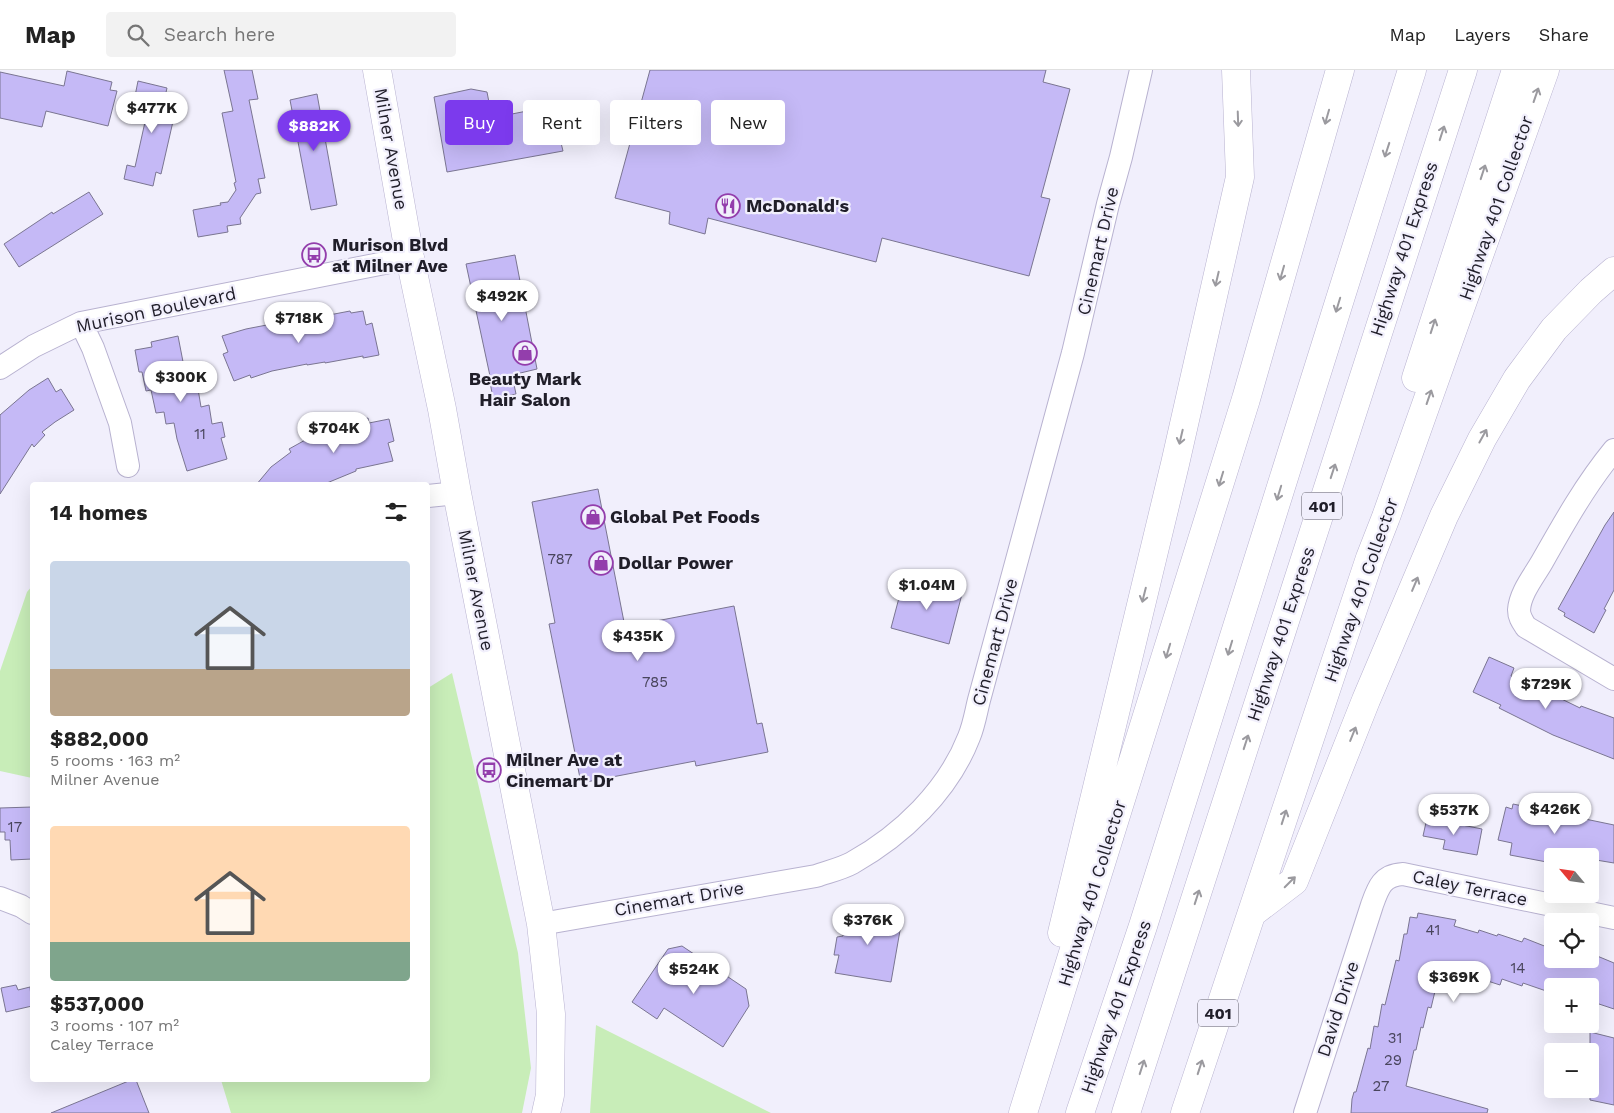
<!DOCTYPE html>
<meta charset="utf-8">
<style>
body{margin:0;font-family:"Work Sans",sans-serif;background:#f2f2f2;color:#222;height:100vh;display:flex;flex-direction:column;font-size:19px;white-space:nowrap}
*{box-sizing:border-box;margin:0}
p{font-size:16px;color:#767676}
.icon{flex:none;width:28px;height:28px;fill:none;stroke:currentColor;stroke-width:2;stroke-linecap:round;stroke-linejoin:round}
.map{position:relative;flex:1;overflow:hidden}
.panel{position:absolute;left:30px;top:412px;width:400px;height:600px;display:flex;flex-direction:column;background:#fff;border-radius:5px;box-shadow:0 5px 20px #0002}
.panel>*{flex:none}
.hud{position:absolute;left:445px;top:30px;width:475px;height:45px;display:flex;gap:10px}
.needle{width:32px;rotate:299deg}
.fabs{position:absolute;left:1544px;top:778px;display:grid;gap:10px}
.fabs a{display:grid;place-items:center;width:55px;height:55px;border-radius:5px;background:#fff;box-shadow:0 5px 20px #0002;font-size:25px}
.price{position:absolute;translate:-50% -42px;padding:0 11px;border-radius:18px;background:#fff;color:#222;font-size:16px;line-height:32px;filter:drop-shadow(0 1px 2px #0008)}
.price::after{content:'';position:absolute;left:50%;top:30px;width:15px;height:11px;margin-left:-8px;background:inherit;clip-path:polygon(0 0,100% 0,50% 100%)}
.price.on{background:#7c3aed;color:#fff}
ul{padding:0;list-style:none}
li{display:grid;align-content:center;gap:10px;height:265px;padding:0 20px}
li span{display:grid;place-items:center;height:155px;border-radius:5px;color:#555}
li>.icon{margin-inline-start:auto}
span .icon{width:90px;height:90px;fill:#fffc;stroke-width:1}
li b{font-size:21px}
h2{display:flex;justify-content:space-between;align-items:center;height:60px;padding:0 20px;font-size:21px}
.pill{padding:0 18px;border-radius:5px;background:#fff;box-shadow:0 5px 20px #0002;font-size:18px;line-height:45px}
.pill.on{background:#7c3aed;color:#fff}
header{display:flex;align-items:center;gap:30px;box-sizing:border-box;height:70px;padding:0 25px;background:#fff;border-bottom:1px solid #e0e0e0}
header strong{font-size:24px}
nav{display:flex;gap:28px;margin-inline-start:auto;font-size:18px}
.search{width:350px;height:45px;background:#f2f2f2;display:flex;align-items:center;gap:12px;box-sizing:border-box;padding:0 18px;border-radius:5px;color:#767676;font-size:19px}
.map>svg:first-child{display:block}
.green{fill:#c8edb8}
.building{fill:#c5b9f6;stroke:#7a7591}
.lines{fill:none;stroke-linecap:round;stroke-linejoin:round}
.minor-casing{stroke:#b8b2d0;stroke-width:24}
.major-casing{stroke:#b8b2d0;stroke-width:29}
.highway-casing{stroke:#b8b2d0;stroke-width:29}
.minor{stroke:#fff;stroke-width:22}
.major{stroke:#fff;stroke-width:28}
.highway{stroke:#fff;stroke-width:28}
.oneway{stroke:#9b9a9f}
.labels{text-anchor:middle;stroke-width:4.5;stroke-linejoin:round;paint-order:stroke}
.number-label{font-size:15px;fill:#49455c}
.shield{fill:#f1effc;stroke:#5f5d68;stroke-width:1}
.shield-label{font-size:16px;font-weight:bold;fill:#201e29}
.street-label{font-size:18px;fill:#201e29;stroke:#f1effc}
.poi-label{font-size:18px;font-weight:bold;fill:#201e29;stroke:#f1effc;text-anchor:start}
</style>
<header>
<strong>Map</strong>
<div class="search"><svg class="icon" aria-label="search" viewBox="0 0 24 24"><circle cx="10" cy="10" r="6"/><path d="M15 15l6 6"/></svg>Search here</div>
<nav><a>Map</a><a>Layers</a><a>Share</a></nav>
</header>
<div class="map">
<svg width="1614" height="1043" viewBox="0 0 1614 1043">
<rect width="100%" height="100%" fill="#f1effc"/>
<!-- green -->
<path class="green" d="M 32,516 L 32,708 L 0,701 L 0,601 L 27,522 Z
M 452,603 L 518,883 L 531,998 L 522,1043 L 231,1043 L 221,1010 L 428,1010 L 428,618 Z
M 596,955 L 771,1043 L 590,1043 Z"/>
<!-- building -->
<path class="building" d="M 224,0 L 252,0 L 258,29 L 249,30 L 265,108 L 258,109 L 261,123 L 256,124 L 240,148 L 241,154 L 227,156 L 228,162 L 198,167 L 193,140 L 221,135 L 220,133 L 228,132 L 236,120 L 234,113 L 236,112 L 222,43 L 233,41 Z
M 650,0 L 1046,0 L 1043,12 L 1070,19 L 1041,127 L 1050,129 L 1029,206 L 882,168 L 876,192 L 708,148 L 705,164 L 669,154 L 670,142 L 615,128 Z
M 67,1 L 112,12 L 110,20 L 117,21 L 108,56 L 46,41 L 42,57 L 0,48 L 0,2 L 64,16 Z
M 138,11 L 167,18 L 164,31 L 171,33 L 168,46 L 174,47 L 161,104 L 156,102 L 153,116 L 124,109 L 127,95 L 135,97 L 147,43 L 139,41 L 143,28 L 135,26 Z
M 471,19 L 487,22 L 492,48 L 552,36 L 563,81 L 447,102 L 434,27 Z
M 317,24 L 337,135 L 311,140 L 290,30 Z
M 89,122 L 103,144 L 19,197 L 4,174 L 52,142 L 53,144 Z
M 515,185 L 537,299 L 512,305 L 516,324 L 493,329 L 489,306 L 490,306 L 466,194 Z
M 350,241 L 351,243 L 363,241 L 366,255 L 372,253 L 379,285 L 363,288 L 363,286 L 325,293 L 325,292 L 307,295 L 307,294 L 272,301 L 251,308 L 250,305 L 234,311 L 223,284 L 228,282 L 222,266 L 246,259 L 277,253 L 277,255 Z
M 178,266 L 185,302 L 191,301 L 194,320 L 198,319 L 201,337 L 209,335 L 212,354 L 222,352 L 225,367 L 221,368 L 227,389 L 187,401 L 177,369 L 174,353 L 166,354 L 164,342 L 156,343 L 151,320 L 146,321 L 142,302 L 139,302 L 135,280 L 152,277 L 151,272 Z
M 48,308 L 56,322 L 61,319 L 74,340 L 55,352 L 42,362 L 45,365 L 34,377 L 32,374 L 0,424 L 0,345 L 29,320 Z
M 347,345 L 349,353 L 368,348 L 369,353 L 389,349 L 394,371 L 388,373 L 393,391 L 356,399 L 356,401 L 322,415 L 256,415 L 271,397 L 291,382 L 289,379 L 307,369 L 334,357 L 332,349 Z
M 598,419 L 625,557 L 734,536 L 757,654 L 762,653 L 768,682 L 696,696 L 695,691 L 581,713 L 549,554 L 555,553 L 532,432 Z
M 1614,442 L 1614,520 L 1604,539 L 1606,540 L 1594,563 L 1564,546 L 1565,543 L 1558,539 L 1605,455 Z
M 904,509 L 962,524 L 949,574 L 891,558 Z
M 1489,587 L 1514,598 L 1511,606 L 1539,619 L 1539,618 L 1580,638 L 1581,636 L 1614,648 L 1614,689 L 1553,665 L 1499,638 L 1501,635 L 1473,622 Z
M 1513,734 L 1614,755 L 1614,793 L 1590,789 L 1590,786 L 1552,786 L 1552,793 L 1510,785 L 1512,773 L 1498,770 L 1506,737 L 1512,739 Z
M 32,737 L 32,789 L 11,790 L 10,770 L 5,770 L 5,762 L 0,762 L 0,738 Z
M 1427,748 L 1482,759 L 1477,785 L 1443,779 L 1445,770 L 1423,766 Z
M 847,840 L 902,849 L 891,912 L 835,903 L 839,885 L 834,885 L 837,867 L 843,866 Z
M 1418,843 L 1456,850 L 1454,856 L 1478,863 L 1479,860 L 1497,866 L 1498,864 L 1522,872 L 1524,868 L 1552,879 L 1552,889 L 1574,889 L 1590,897 L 1590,883 L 1614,893 L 1614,939 L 1590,931 L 1590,916 L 1552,916 L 1552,923 L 1523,913 L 1522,916 L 1502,909 L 1500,915 L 1460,902 L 1442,892 L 1431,938 L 1428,937 L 1423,958 L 1421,957 L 1416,980 L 1414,980 L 1406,1016 L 1488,1039 L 1487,1043 L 1351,1043 L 1352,1029 L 1354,1022 L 1356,1022 L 1368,978 L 1370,979 L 1374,956 L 1378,957 L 1382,934 L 1385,935 L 1396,890 L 1399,891 L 1404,864 L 1407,864 L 1410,847 L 1417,848 Z
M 682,876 L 746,919 L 749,936 L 723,977 L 664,938 L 657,949 L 632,932 L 668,879 Z
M 16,915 L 18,920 L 30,917 L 32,936 L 6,942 L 1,918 Z
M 1590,962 L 1614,968 L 1614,1035 L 1590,1030 Z
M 131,1010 L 136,1010 L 149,1043 L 51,1043 Z"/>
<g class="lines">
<!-- minor casing -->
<g class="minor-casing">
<path id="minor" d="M 81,253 L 93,278 L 120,353 L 128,396
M 0,298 L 34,276 L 81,253 L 410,188
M 1614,380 C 1586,414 1564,453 1542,492 C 1534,506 1520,523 1519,540 C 1519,547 1522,551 1526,557 L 1614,609
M 428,426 L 457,423
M 0,828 L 21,836 L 32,843
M 541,854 L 816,806 C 827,802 841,799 852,793 C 902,765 948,721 969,667 C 974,655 976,642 979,630 L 1073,283 L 1108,134 L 1121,87 L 1141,0
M 1305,1043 L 1372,835 C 1378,818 1382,805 1403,804 L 1614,848"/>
</g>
<!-- major casing -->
<g class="major-casing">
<path id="major" d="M 377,0 L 410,188 L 442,339 L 457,423 L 541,854 L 551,944 L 550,1025 L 546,1043"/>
</g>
<!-- highway casing -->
<g class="highway-casing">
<path id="highway" d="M 1416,308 L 1516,0
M 1252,843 L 1294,811 L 1366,630 L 1444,446 L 1482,369 L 1517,309 L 1554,259 L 1591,221 L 1614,201
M 1062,863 L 1175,394 L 1240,107 L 1236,0
M 1023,1043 L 1246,329 L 1340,0
M 1080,1043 L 1143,856 L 1412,0
M 1126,1043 C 1241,696 1348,347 1463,0
M 1185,1043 L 1370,488 L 1386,447 L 1545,0"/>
</g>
<!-- minor -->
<use href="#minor" class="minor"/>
<!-- major -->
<use href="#major" class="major"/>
<!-- highway -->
<use href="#highway" class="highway"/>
</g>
<!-- one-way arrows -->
<defs><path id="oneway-shaft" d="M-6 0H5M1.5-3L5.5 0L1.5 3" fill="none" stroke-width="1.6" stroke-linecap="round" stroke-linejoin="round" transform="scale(1.25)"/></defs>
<g class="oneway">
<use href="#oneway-shaft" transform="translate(1536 25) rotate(-71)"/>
<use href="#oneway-shaft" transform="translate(1327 47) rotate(106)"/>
<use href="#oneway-shaft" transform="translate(1238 49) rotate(88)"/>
<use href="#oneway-shaft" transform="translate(1442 63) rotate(-72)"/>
<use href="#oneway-shaft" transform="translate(1387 80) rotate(108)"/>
<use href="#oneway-shaft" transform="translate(1483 102) rotate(-72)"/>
<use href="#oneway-shaft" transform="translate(1282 203) rotate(106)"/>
<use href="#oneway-shaft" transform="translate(1217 209) rotate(103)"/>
<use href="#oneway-shaft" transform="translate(1338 235) rotate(107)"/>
<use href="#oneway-shaft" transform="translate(1433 256) rotate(-72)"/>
<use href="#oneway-shaft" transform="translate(1429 327) rotate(-71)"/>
<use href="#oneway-shaft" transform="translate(1483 366) rotate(-61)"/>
<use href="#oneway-shaft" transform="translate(1181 367) rotate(103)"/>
<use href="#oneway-shaft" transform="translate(1333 401) rotate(-72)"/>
<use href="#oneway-shaft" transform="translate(1221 409) rotate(107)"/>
<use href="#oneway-shaft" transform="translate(1279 423) rotate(107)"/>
<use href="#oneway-shaft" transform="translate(1415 514) rotate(-67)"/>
<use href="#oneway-shaft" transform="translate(1144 525) rotate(104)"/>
<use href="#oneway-shaft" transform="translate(1230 578) rotate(107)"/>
<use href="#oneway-shaft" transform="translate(1168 581) rotate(107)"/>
<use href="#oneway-shaft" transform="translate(1353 664) rotate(-68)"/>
<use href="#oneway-shaft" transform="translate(1246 672) rotate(-72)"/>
<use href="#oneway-shaft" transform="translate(1284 747) rotate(-72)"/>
<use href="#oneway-shaft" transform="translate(1290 812) rotate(-45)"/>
<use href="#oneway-shaft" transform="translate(1197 827) rotate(-72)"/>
<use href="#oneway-shaft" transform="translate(1142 997) rotate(-72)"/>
<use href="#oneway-shaft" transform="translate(1200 997) rotate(-72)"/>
</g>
<!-- icons -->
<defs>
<g id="restaurant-ring" transform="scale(1.25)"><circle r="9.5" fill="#f1effc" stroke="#933eac" stroke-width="1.5"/><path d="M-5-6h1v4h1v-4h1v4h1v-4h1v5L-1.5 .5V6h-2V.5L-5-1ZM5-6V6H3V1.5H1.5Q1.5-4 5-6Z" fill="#933eac"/></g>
<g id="bus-ring" transform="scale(1.25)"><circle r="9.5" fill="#f1effc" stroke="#933eac" stroke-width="1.5"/><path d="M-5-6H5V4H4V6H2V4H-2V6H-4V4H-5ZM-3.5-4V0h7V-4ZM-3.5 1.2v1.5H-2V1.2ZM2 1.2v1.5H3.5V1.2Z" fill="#933eac"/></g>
<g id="shop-ring" transform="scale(1.25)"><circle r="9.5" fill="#f1effc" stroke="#933eac" stroke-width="1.5"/><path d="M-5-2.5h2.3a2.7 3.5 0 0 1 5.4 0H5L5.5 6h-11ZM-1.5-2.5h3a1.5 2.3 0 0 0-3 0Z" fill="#933eac"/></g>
</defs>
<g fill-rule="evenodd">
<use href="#restaurant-ring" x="728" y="136"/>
<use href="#bus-ring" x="314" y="185"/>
<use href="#shop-ring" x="525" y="283"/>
<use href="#shop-ring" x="593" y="447"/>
<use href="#shop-ring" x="601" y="493"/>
<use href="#bus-ring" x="489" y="700"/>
</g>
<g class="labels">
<!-- number labels -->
<g class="number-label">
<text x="200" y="369">11</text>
<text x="560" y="494">787</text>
<text x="655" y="617">785</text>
<text x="15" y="762">17</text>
<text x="1433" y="865">41</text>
<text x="1518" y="903">14</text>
<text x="1395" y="973">31</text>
<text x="1393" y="995">29</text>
<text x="1381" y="1021">27</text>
</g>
<!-- shield labels -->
<g class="shield">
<rect x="1302" y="422.5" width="40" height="27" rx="4"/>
<rect x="1198" y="929.5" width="40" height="27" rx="4"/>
</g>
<g class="shield-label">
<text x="1322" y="442">401</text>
<text x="1218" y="949">401</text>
</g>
<!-- street labels -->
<g class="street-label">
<text transform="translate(391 79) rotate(80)" y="6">Milner Avenue</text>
<text transform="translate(1496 138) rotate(-71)" y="6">Highway 401 Collector</text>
<text transform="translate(1404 179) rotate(-72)" y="6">Highway 401 Express</text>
<text transform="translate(1098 181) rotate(-77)" y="6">Cinemart Drive</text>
<text transform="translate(156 240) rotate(-12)" y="6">Murison Boulevard</text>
<text transform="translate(476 520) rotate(79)" y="6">Milner Avenue</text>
<text transform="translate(1361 520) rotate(-71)" y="6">Highway 401 Collector</text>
<text transform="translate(1281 564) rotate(-72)" y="6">Highway 401 Express</text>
<text transform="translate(995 572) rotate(-75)" y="6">Cinemart Drive</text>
<text transform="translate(1470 818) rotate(12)" y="6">Caley Terrace</text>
<text transform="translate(1092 823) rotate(-73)" y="6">Highway 401 Collector</text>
<text transform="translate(679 829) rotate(-10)" y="6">Cinemart Drive</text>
<text transform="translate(1116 937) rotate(-71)" y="6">Highway 401 Express</text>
<text transform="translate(1338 939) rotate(-72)" y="6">David Drive</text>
</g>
<!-- poi labels -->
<g class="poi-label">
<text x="746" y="142">McDonald's</text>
<text x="332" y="181">Murison Blvd<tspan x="332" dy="21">at Milner Ave</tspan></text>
<text x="525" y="315" text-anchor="middle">Beauty Mark<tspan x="525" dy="21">Hair Salon</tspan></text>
<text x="610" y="453">Global Pet Foods</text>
<text x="618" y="499">Dollar Power</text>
<text x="506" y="696">Milner Ave at<tspan x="506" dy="21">Cinemart Dr</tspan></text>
</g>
</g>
</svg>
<div class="fabs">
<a><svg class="needle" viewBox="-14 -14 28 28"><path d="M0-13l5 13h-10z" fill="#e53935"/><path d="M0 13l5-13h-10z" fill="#767676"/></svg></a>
<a><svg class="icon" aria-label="locate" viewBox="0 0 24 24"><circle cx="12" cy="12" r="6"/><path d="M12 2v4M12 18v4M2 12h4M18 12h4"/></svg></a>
<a>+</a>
<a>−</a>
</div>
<b class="price" style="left:152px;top:64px">$477K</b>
<b class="price on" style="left:314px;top:82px">$882K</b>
<b class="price" style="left:502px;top:252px">$492K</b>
<b class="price" style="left:299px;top:274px">$718K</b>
<b class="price" style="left:181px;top:333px">$300K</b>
<b class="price" style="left:334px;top:384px">$704K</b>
<b class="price" style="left:927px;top:541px">$1.04M</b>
<b class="price" style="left:638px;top:592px">$435K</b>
<b class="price" style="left:1546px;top:640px">$729K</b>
<b class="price" style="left:1555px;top:765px">$426K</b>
<b class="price" style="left:1454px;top:766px">$537K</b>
<b class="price" style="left:868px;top:876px">$376K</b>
<b class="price" style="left:694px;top:925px">$524K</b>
<b class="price" style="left:1454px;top:933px">$369K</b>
<div class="hud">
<a class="pill on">Buy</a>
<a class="pill">Rent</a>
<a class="pill">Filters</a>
<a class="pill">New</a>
</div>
<section class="panel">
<h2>14 homes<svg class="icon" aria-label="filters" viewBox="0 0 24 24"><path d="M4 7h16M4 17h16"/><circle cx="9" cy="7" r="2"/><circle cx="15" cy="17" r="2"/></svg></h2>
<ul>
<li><span style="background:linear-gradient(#c9d6e8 70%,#b9a48a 0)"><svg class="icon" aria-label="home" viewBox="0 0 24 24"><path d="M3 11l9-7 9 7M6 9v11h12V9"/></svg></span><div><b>$882,000</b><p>5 rooms · 163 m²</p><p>Milner Avenue</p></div></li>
<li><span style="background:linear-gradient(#ffd9b3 75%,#7fa58c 0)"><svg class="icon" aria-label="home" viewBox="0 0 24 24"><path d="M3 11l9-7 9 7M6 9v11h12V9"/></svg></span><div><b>$537,000</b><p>3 rooms · 107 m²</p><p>Caley Terrace</p></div></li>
</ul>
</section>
</div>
